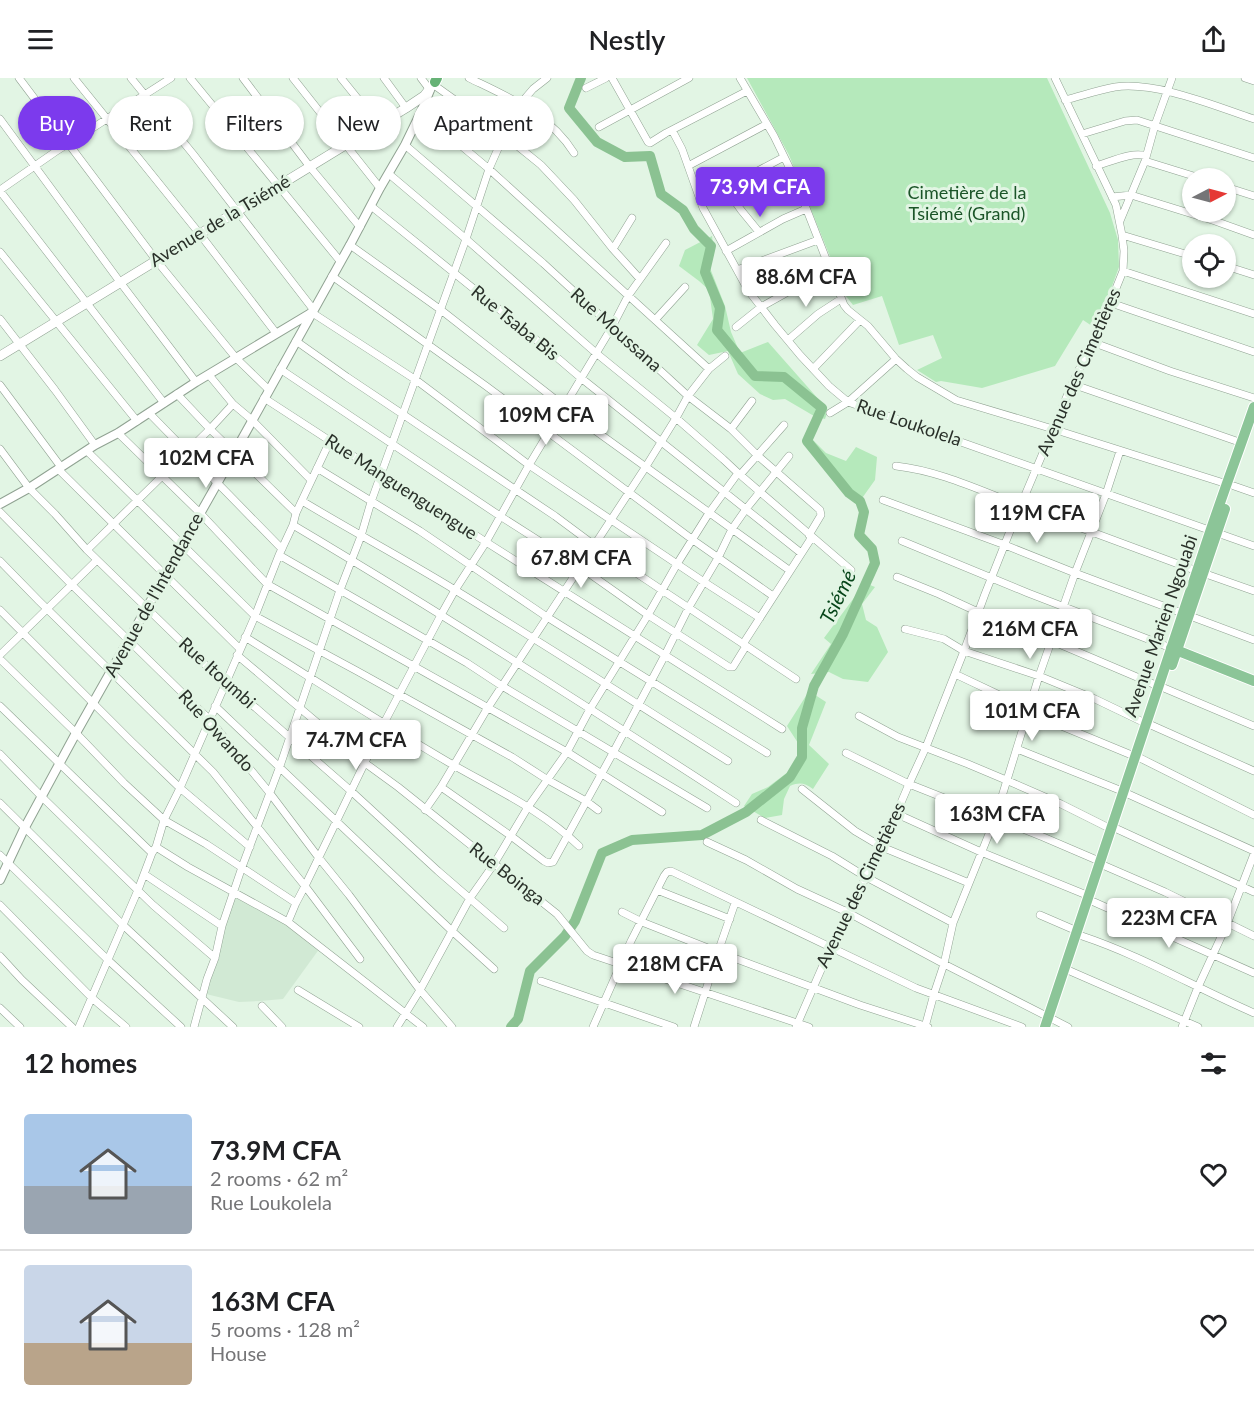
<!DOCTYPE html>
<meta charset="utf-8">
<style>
body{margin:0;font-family:Lato,sans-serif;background:#f6f6f6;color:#202124;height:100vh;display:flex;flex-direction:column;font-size:22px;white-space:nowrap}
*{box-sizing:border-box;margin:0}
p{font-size:20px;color:#757577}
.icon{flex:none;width:33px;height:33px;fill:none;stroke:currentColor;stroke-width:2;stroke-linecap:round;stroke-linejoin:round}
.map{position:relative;height:949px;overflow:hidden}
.details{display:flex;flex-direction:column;background:#fff;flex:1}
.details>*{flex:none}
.hud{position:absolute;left:18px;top:18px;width:600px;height:54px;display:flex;gap:12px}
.needle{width:39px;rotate:84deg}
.fabs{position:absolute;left:1182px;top:90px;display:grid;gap:12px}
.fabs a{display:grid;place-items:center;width:54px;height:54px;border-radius:50%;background:#fff;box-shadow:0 2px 4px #0004;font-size:30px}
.price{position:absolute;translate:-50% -51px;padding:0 14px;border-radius:6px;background:#fff;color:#222;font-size:20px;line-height:39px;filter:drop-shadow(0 2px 3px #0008)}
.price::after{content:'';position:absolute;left:50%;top:36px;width:18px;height:14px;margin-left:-9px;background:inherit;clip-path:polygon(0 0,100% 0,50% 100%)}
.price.active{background:#7c3aed;color:#fff}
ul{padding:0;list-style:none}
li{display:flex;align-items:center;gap:18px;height:150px;padding:0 24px}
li+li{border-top:2px solid #e0e0e0}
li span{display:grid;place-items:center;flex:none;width:168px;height:120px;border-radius:6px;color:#555}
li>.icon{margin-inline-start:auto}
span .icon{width:72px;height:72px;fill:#fffc;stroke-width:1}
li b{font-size:26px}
h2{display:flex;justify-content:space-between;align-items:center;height:72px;padding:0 24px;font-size:26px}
.tag{padding:0 21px;border-radius:27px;background:#fff;box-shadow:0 2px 4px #0004;font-size:21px;line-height:54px}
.tag.active{background:#7c3aed;color:#fff}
header{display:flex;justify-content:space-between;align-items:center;height:78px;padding:0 24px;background:#fff;font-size:27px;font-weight:600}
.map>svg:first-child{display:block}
.built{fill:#d1e9d4}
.green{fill:#b5e9bb}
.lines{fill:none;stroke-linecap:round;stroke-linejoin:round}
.river{stroke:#8bc292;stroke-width:10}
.minor-casing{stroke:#90a292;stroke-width:8}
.tertiary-casing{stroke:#90a292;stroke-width:10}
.secondary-casing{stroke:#90a292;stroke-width:10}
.primary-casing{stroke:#fff;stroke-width:12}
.trunk-casing{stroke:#fff;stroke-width:12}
.minor{stroke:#fff;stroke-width:7}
.tertiary{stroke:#fff;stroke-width:8}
.secondary{stroke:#fff;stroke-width:9}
.primary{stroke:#8cc598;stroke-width:10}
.trunk{stroke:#66b276;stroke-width:10}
.labels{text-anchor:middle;stroke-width:6;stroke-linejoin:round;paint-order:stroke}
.park-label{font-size:18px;fill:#1b5528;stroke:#e2f5e4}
.street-label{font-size:18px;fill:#293029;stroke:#e2f5e4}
.water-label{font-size:20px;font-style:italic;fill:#064519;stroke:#e2f5e4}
</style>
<header><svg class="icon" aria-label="menu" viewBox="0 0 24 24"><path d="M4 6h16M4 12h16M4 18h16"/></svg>Nestly<svg class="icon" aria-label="share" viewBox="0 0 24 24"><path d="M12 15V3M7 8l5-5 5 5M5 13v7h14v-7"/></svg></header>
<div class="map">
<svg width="1254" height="949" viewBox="0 0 1254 949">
<rect width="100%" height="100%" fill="#e2f5e4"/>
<!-- built -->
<path class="built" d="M 235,818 L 287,846 L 320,870 L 283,921 L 260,923 L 239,924 L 206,916 L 224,850 Z"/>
<!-- green -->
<path class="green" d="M 747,0 L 1047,0 L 1110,135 L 1118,162 L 1119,189 L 1108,219 L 1095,250 L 1083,242 L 1055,288 L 982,310 L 941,303 L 936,304 L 917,292 L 942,280 L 933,257 L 899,267 L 882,218 L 853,227 L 846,218 L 789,77 Z
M 712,158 L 714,175 L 710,190 L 725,228 L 731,254 L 740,275 L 768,264 L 828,332 L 825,341 L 814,338 L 785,321 L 773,322 L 760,316 L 738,296 L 728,273 L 709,277 L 697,267 L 713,241 L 709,212 L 699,203 L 679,188 L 685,172 Z
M 812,361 L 826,375 L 846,383 L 856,369 L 877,379 L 875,402 L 860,423 L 809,371 Z
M 865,505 L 875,509 L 862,526 L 866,542 L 877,549 L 888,574 L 868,604 L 843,601 L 829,594 L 811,596 L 831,566 L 824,560 Z
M 809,613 L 826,624 L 809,667 L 829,686 L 813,711 C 804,705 800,704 790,708 L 784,721 L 782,737 L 765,740 L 744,728 L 752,716 L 768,709 L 788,694 L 797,680 L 798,665 L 787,648 Z"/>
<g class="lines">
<!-- river -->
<path class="river" d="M 511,949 L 518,941 L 530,893 L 565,858 L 575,843 L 602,775 L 632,762 L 702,757 L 746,734 L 790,699 L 802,679 L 802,650 L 814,608 L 843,556 L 875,485 L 872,471 L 859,457 L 864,434 L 860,423 L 849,415 L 807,363 L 822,330 L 784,299 L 755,298 L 717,252 L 720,230 L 705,194 L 711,168 L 694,151 L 683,132 L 661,116 L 650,78 L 625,79 L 597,64 L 569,30 L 581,0"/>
<!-- minor casing -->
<g class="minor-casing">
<path id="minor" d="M 19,0 L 156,182 L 236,280 L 269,312
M 74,0 L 199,155 L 276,255
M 131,0 L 193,76 L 313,231
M 190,0 L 340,183
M 243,0 L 310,89 L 360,149
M 293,0 L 380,110
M 341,0 L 379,47
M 384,0 L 406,30
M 421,0 L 430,12
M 469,0 C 508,19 550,36 574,75
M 612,0 L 648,64 L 650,65 L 666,55 L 747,13
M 740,0 L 774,58 L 794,99 L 844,227 L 848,232 L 868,248 L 896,281 L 907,291 L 917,299 L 956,322 L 1053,351 L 1227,406
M 1245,0 L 1254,3
M 434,7 L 504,57 L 541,87 L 574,122 L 613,171 L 640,201
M 586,10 L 606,0
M 1065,22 C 1081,18 1098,12 1115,9 C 1156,3 1215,28 1254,41
M 421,34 L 489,91 L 709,291
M 0,41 L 120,204 L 196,304
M 599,49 L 689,0
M 672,52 L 682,71 L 703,130 L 748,212 L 775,247 L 800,277 L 829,308 L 848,324 L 1254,468
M 1082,56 L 1125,43 L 1137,42 L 1254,80
M 405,67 L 543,185 L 688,318 L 731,351 L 757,377 L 820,432 L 821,437 L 809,457
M 1145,83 L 1200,100
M 688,88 L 767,46
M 1096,88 C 1110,84 1133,73 1146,78
M 389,96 L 466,161 L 596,275 L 676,340 L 723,381 L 738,395 L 851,492
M 1226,109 L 1254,118
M 726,111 L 741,132 L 759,154
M 0,112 L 55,74 L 171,0
M 0,113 L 164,325
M 1112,119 L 1131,117 L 1215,143 L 1254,157
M 701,123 L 784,79
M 371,128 L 520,248 L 581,300 L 801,475
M 1120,143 L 1145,83 L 1155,47 L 1172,0
M 1122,157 L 1192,178
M 350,167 L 441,232 L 593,351 L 789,492
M 613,171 L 632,140
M 726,173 L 783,141 L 806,131
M 0,174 L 137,343
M 1226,188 L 1254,197
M 737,192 L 818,162
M 1123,193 L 1254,236
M 332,198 L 486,308 L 693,462 L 773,518
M 1111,225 L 1254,274
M 311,234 L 416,302 L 529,387 L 704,504 L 760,540
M 0,241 L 55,312 L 95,367
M 655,242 L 685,209
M 736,249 L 761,229 L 829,191
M 788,262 L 818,236 L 841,221
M 296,263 L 347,299 L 555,438 L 594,467 L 796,601
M 1092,264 L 1170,293 L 1254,320
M 280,291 L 500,438 L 580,489 L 648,537 L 729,589 L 733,589 L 746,568
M 813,291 L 860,242
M 209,297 L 233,326 L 252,342 L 311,402
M 1072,306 L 1242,365
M 0,307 L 61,389
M 177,316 L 210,351 L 296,435
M 264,320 L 486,464 L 782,651
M 149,335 L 282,471
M 830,335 L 848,324 L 896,281
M 731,351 L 752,323
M 118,355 L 200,435 L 267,506 L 567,674 L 662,734
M 0,371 L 29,410 L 55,436 L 87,472 L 226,607 L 256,630 L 351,713 L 438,793 L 504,850
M 87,373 L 255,538 L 357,593 L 512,679 L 548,702 L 586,723 L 598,732
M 896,388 C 940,393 979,412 1019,427 C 1078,449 1137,471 1197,493
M 317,390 L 420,453 L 547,539 L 767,675
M 58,391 L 240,571
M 740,397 L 784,347
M 1234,408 L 1254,415
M 883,422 L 1005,467 L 1075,495 L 1182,535
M 302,423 C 352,453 404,481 455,512 C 547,568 637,626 728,683
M 0,434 L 71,506 L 209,641 L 269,714 L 319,780 L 349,817 L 420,912 L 452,949
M 293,447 C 443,536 590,630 736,725
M 902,463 L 1028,515 L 1171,570
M 87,472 L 210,351 L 233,326
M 279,477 L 467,585 L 502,608 L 707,730
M 0,483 L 39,523 L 213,694 L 305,808 L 360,881
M 1203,495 L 1254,513
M 897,499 L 939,516 L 978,534 L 1019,549 L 1158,608
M 0,532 L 132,664 L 180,710 L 250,769
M 1190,538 L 1254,562
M 905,551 L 944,561 L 964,573 L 1039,598 L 1095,621 L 1145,645
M 245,559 C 313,601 380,644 448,684 C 493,710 542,732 579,768
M 743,566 L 812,459
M 0,577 L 97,482
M 237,577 L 365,685 L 398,709 L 557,836 L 587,873 L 593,877 L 809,949
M 0,581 L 76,655 L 124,705 L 164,742 L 206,766 L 296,825
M 955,596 L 1029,631 L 1042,640 L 1134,678
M 1164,610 L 1254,648
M 0,628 L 152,775
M 215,628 L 452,853 L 494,891
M 859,638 L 898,659 L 968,686 L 1006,702 L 1061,726 L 1111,751
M 1151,647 L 1254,693
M 1017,671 L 1122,713
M 846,675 L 909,706 L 1043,759 L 1099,783
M 0,676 L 42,719 L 153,827 L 215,880
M 1140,680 L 1254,737
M 441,709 L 511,758 L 544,783 L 548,785 L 553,784 L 614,673 L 665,577 L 689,529 L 718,480 L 732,451 L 746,431 L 789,378
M 802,711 L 855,753 L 882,769 L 969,805
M 1128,716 L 1254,773
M 0,725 L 123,847 L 233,949
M 425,732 L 441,709 L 487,631 L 645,390 L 676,340 L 688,318 L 709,291 L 725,278
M 897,736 L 981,774 L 1089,818
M 761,742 L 832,778 L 866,799 L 953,845
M 1117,751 L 1254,814
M 707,764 L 746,782 L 797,811 L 847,834 L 944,886 L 1068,949
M 156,769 L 188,789 L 288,844 L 423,949
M 0,777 L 108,882 L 181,949
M 1105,788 L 1165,814 L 1254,858
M 144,796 L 222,848
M 657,812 L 730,841
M 1094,824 L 1254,895
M 0,827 L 92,920 L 126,949
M 622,834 L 642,844 L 718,874 L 860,927 L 928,949
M 1040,837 L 1077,853
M 288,844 L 296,825 L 305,808 L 384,645 L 441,537 L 455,512 L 486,464 L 529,387 L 612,249 L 628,218 L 666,165
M 1082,858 C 1142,878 1196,910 1254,935
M 0,878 L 22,902 L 72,949
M 1070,893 L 1198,949
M 541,903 L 674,949
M 298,912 L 359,949
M 262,928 L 282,949
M 0,930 L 20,949
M 79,949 L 138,812 L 152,775 L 156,769 L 164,742 L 180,710 L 255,538 L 279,477 L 293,447 L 296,435 L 330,363
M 194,949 L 207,901 L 215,880 L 222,848 L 242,789 L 280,688 L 340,512 L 361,458 L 371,424 L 466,161 L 489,91 L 504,57 L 521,25 L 533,11 L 547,0
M 397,949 L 420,912 L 470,820 L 494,786 L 528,729 L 567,674 L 590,631 L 648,537 L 677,486 L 709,435 L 738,395
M 593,949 L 631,863 L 664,798 L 667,794 L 671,793 L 916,910 L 1022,949
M 694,949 L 718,874 L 735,825
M 796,949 L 841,846 L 882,769 L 909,706 L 926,669 L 964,573 L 985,516 L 1012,448 L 1072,306 L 1104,240 L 1123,193 L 1124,173 L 1122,157 L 1116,127 L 1055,0
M 925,949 L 934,916 L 944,886 L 953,845 L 995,741 L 1039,598 L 1075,495 L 1106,416 L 1120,373
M 1182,949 L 1198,909 L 1227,846 L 1254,776"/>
</g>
<!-- tertiary casing -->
<g class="tertiary-casing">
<path id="tertiary" d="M 0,426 L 29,410 L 95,367 L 118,355 L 196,304 L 311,235
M 0,802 L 24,751 L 76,655 L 227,388 L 350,167 L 380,110 L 405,67 L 421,34 L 430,12"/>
</g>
<!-- secondary casing -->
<g class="secondary-casing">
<path id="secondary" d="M 0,278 L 406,30 L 424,18 L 435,4"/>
</g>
<!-- primary casing -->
<g class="primary-casing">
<path id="primary" d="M 1171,570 L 1254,603
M 1172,587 L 1225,431
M 1045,949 C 1097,791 1149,633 1203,475 C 1219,426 1237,378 1254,329"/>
</g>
<!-- trunk casing -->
<g class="trunk-casing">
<path id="trunk" d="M 435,4 L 437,0"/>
</g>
<!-- minor -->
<use href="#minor" class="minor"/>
<!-- tertiary -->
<use href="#tertiary" class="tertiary"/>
<!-- secondary -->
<use href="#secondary" class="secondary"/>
<!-- primary -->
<use href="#primary" class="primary"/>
<!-- trunk -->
<use href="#trunk" class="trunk"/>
</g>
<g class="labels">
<!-- park labels -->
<g class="park-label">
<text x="967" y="121">Cimetière de la<tspan x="967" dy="21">Tsiémé (Grand)</tspan></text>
</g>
<!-- street labels -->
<g class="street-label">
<text transform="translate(220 143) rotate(-31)" y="6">Avenue de la Tsiémé</text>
<text transform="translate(515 245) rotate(39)" y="6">Rue Tsaba Bis</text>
<text transform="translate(616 252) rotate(42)" y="6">Rue Moussana</text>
<text transform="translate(1079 294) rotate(-66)" y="6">Avenue des Cimetières</text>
<text transform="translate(909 345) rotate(19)" y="6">Rue Loukolela</text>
<text transform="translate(401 409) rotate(33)" y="6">Rue Manguenguengue</text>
<text transform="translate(154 517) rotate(-61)" y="6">Avenue de l'Intendance</text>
<text transform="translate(1161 548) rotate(-71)" y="6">Avenue Marien Ngouabi</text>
<text transform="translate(217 595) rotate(42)" y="6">Rue Itoumbi</text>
<text transform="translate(216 653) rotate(48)" y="6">Rue Owando</text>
<text transform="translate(507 796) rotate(38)" y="6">Rue Boinga</text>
<text transform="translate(861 807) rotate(-64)" y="6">Avenue des Cimetières</text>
</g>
<!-- water labels -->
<g class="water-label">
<text transform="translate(838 519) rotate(-64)" y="7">Tsiémé</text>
</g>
</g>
</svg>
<div class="fabs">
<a><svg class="needle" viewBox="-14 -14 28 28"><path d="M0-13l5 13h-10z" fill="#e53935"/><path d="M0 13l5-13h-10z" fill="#757577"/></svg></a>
<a><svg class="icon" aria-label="locate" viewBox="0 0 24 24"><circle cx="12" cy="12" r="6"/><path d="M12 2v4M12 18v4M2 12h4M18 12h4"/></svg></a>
</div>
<b class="price active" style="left:760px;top:140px">73.9M CFA</b>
<b class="price" style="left:806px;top:230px">88.6M CFA</b>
<b class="price" style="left:546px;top:368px">109M CFA</b>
<b class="price" style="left:206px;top:411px">102M CFA</b>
<b class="price" style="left:1037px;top:466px">119M CFA</b>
<b class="price" style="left:581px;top:511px">67.8M CFA</b>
<b class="price" style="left:1030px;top:582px">216M CFA</b>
<b class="price" style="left:1032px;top:664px">101M CFA</b>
<b class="price" style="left:356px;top:693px">74.7M CFA</b>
<b class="price" style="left:997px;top:767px">163M CFA</b>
<b class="price" style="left:1169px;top:871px">223M CFA</b>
<b class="price" style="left:675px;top:917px">218M CFA</b>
<div class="hud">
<a class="tag active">Buy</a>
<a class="tag">Rent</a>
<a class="tag">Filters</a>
<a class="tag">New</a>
<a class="tag">Apartment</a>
</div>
</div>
<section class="details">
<h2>12 homes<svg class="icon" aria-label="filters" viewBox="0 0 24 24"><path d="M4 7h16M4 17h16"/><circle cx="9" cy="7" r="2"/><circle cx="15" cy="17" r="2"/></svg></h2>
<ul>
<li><span style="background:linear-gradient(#a9c7e8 60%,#9aa5b1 0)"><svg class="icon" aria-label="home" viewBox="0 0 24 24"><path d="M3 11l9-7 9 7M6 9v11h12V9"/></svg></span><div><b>73.9M CFA</b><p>2 rooms · 62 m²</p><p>Rue Loukolela</p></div><svg class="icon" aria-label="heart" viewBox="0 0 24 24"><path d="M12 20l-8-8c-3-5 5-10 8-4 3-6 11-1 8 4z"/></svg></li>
<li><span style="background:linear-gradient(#c9d6e8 65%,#b9a48a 0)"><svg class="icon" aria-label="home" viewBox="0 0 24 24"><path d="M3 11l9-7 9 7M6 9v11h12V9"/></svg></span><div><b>163M CFA</b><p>5 rooms · 128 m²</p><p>House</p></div><svg class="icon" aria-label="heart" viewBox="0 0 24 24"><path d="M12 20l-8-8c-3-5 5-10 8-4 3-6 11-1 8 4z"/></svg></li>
</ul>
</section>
